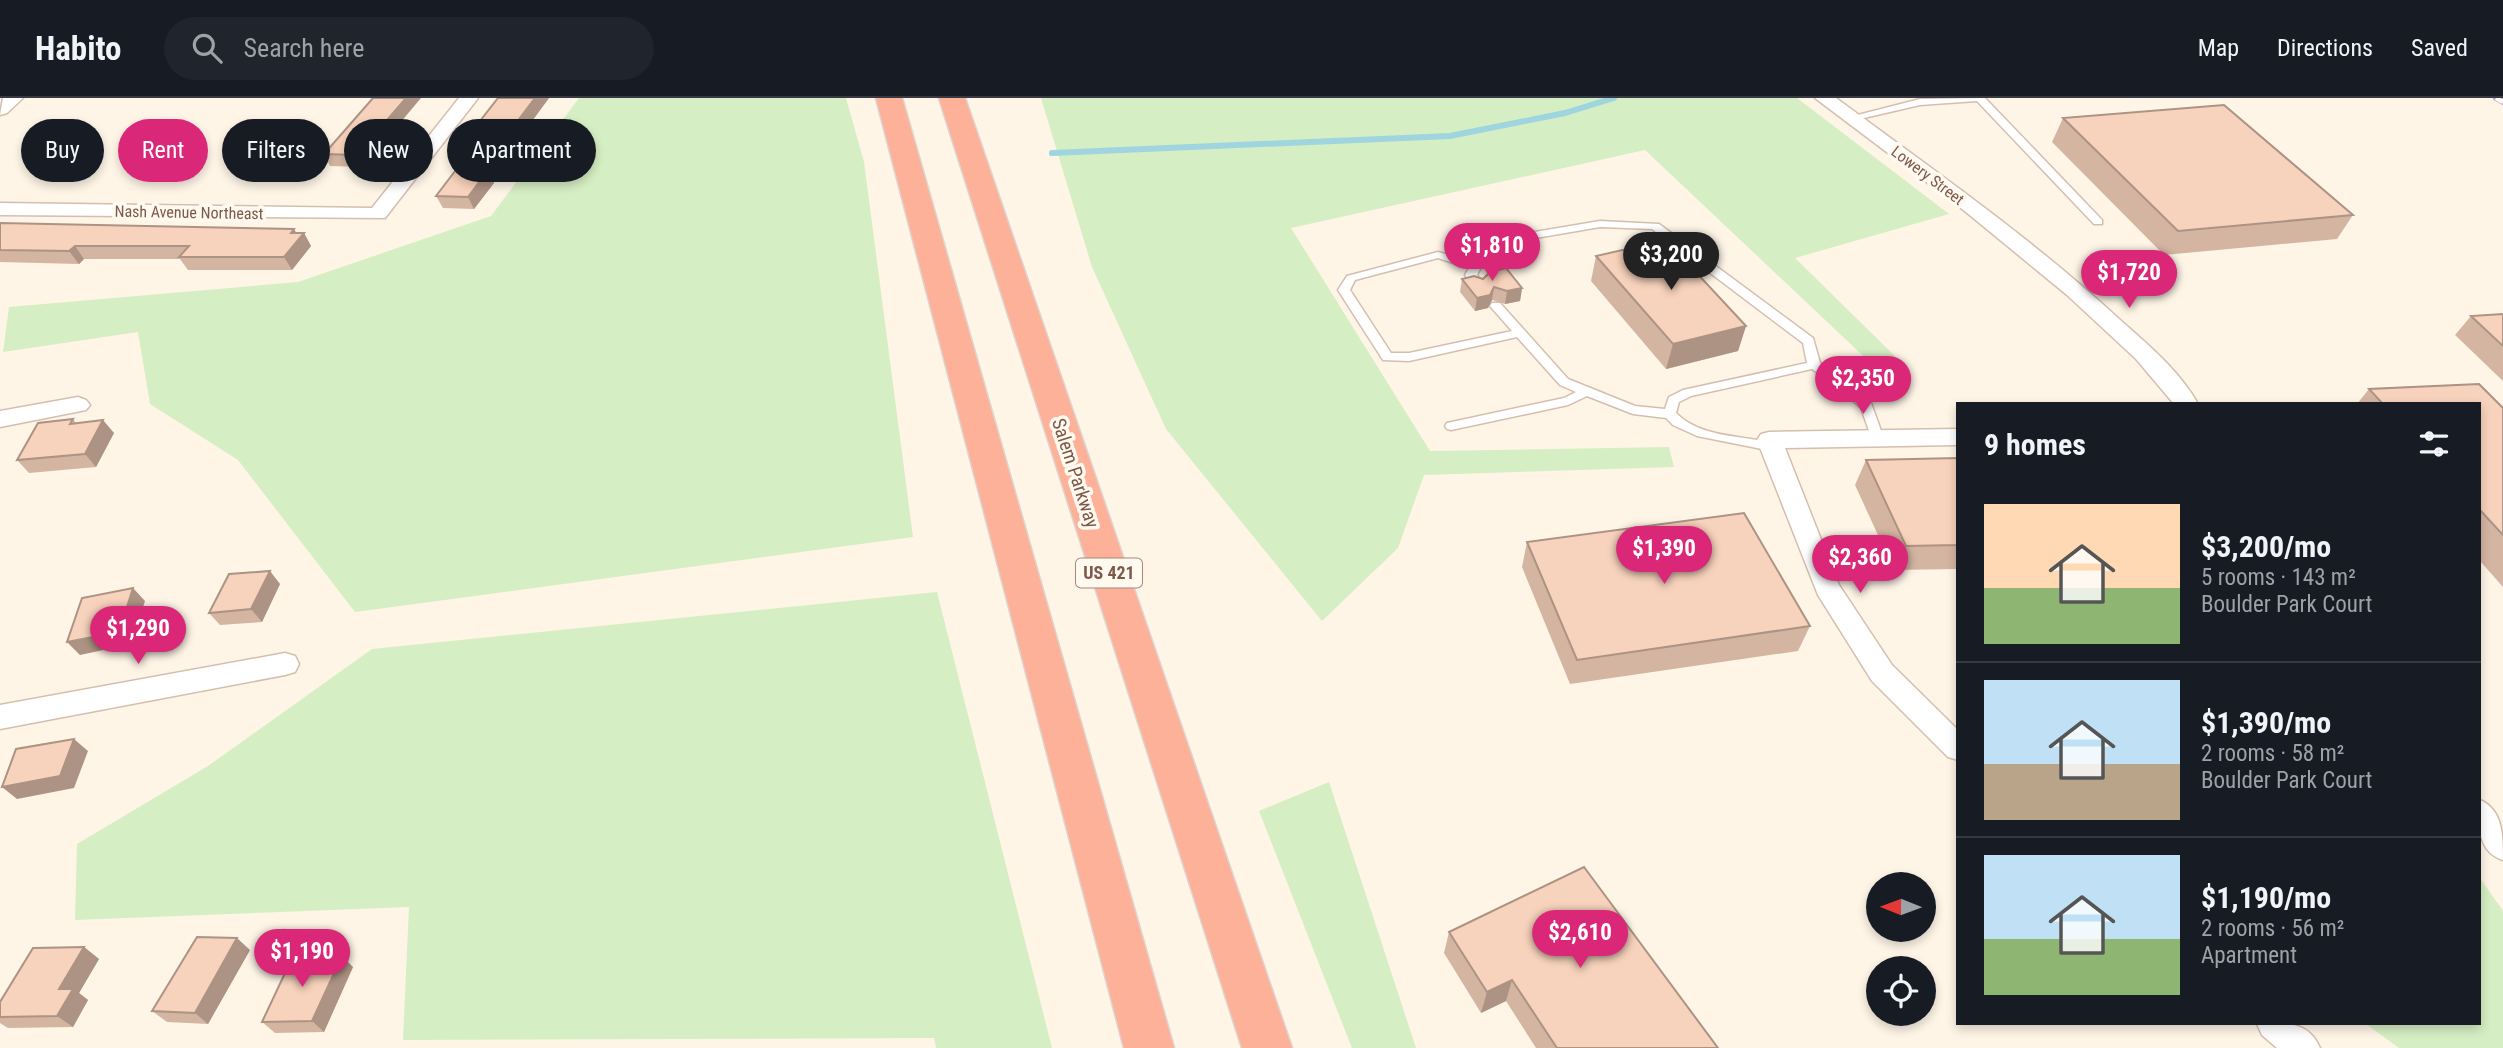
<!DOCTYPE html>
<meta charset="utf-8">
<style>
body{margin:0;font-family:"Roboto Condensed",sans-serif;background:#20242c;color:#f1f3f6;height:100vh;display:flex;flex-direction:column;font-size:26px;white-space:nowrap}
*{box-sizing:border-box;margin:0}
p{font-size:23px;color:#9ea1a6}
.icon{flex:none;width:38px;height:38px;fill:none;stroke:currentColor;stroke-width:2;stroke-linecap:round;stroke-linejoin:round}
.map{position:relative;flex:1;overflow:hidden}
.panel{position:absolute;left:1956px;top:304px;width:525px;height:623px;display:flex;flex-direction:column;background:#171b24;border-radius:0px;box-shadow:0 4px 10px #0003}
.panel>*{flex:none}
.top-card{position:absolute;left:21px;top:21px;width:665px;height:63px;display:flex;gap:14px}
.needle{width:46px;rotate:271deg}
.fabs{position:absolute;left:1866px;top:774px;display:grid;gap:14px}
.fabs a{display:grid;place-items:center;width:70px;height:70px;border-radius:50%;background:#171b24;box-shadow:0 4px 10px #0003;font-size:35px}
.price{position:absolute;translate:-50% -60px;padding:0 16px;border-radius:24px;background:#db2777;color:#fff;font-size:23px;line-height:46px;filter:drop-shadow(0 2px 4px #0008)}
.price::after{content:'';position:absolute;left:50%;top:42px;width:21px;height:16px;margin-left:-10px;background:inherit;clip-path:polygon(0 0,100% 0,50% 100%)}
.price.current{background:#222;color:#fff}
ul{padding:0;list-style:none}
li{display:flex;align-items:center;gap:21px;height:175px;padding:0 28px}
li+li{border-top:2px solid #363941}
li span{display:grid;place-items:center;flex:none;width:196px;height:140px;border-radius:0px;color:#555}
li>.icon{margin-inline-start:auto}
span .icon{width:84px;height:84px;fill:#fffc;stroke-width:1}
li b{font-size:30px}
h2{display:flex;justify-content:space-between;align-items:center;height:84px;padding:0 28px;font-size:30px}
.tag{padding:0 24px;border-radius:32px;background:#171b24;box-shadow:0 4px 10px #0003;font-size:24px;line-height:63px}
.tag.current{background:#db2777;color:#fff}
header{display:flex;align-items:center;gap:42px;box-sizing:border-box;height:98px;padding:0 35px;background:#171b24;border-bottom:2px solid #363941}
header strong{font-size:33px}
nav{display:flex;gap:38px;margin-inline-start:auto;font-size:24px}
.search{width:490px;height:63px;background:#20242c;display:flex;align-items:center;gap:18px;box-sizing:border-box;padding:0 24px;border-radius:38px;color:#9ea1a6;font-size:26px}
.map>svg:first-child{display:block}
.green{fill:#d6eec3}
.lines{fill:none;stroke-linecap:round;stroke-linejoin:round}
.stream{stroke:#9ed5de;stroke-width:6}
.service-casing{stroke:#d5beae;stroke-width:3}
.minor-casing{stroke:#d5beae;stroke-width:3}
.motorway-casing{stroke:#ddd4cf;stroke-width:3}
.service{fill:#fff;fill-rule:evenodd}
.minor{fill:#fff;fill-rule:evenodd}
.motorway{fill:#feb199;fill-rule:evenodd}
.rail-casing{stroke:#b8a3cb;stroke-width:6}
.rail{stroke:#fff9f0;stroke-width:4.5;stroke-dasharray:12;stroke-linecap:butt}
.wall{fill:#d4b5a2}
.shaded-wall{fill:#ad9384}
.building{fill:#f7d2bc;stroke:#ad9384;stroke-width:2}
.labels{text-anchor:middle;stroke-width:7;stroke-linejoin:round;paint-order:stroke}
.far-street-label{font-size:16px;fill:#7c5948;stroke:#fff9f0}
.shield{fill:#fff9f0;stroke:#a3897a;stroke-width:2}
.shield-label{font-size:18px;font-weight:bold;fill:#7c5948}
.street-label{font-size:19px;fill:#7c5948;stroke:#fff9f0}
</style>
<header>
<strong>Habito</strong>
<div class="search"><svg class="icon" aria-label="search" viewBox="0 0 24 24"><circle cx="10" cy="10" r="6"/><path d="M15 15l6 6"/></svg>Search here</div>
<nav><a>Map</a><a>Directions</a><a>Saved</a></nav>
</header>
<div class="map">
<svg width="2503" height="950" viewBox="0 0 2503 950">
<rect width="100%" height="100%" fill="#fef5e7"/>
<!-- green -->
<path class="green" d="M 579,0 L 846,0 L 864,64 L 913,439 L 355,514 L 238,362 L 150,306 L 138,234 L 3,254 L 9,209 L 298,184 L 491,118 Z
M 1041,0 L 1797,0 L 1949,116 L 1795,160 L 1904,267 L 1876,270 L 1645,52 L 1291,130 L 1430,353 L 1669,349 L 1674,369 L 1424,377 L 1398,450 L 1322,523 L 1166,331 L 1092,169 Z
M 937,494 L 1052,950 L 936,950 L 934,940 L 403,942 L 409,809 L 75,822 L 77,746 L 208,668 L 372,551 Z
M 1329,684 L 1416,950 L 1352,950 L 1259,713 Z
M 2480,780 L 2503,813 L 2503,950 L 2399,950 L 2366,926 L 2480,926 Z"/>
<g class="lines">
<!-- stream -->
<path class="stream" d="M 1052,55 L 1450,38 L 1565,15 L 1614,0"/>
<!-- service casing -->
<g class="service-casing">
<path id="service" d="M 1985,0 L 2102,122 L 2102,126 L 2094,126 L 1977,3 L 1920,7 L 1851,23 L 1846,20 L 1920,1 Z
M 1600,123 L 1659,126 L 1813,240 L 1820,265 L 1851,287 L 1871,305 L 1884,341 L 1883,344 L 1873,344 L 1861,310 L 1843,293 L 1812,271 L 1691,298 L 1679,304 L 1676,315 C 1702,341 1744,337 1777,346 L 1778,349 L 1777,352 L 1772,353 L 1697,338 L 1673,327 L 1666,320 L 1633,316 L 1587,298 L 1568,307 L 1451,332 L 1447,331 L 1445,328 L 1447,325 L 1564,300 L 1576,294 L 1560,287 L 1517,239 L 1409,263 L 1383,262 L 1338,192 L 1347,178 L 1438,154 L 1472,163 L 1475,159 L 1523,136 ZM 1600,129 L 1652,131 L 1803,245 L 1807,265 L 1683,292 L 1669,299 L 1665,311 L 1635,308 L 1568,281 L 1500,205 L 1492,205 L 1490,208 L 1512,233 L 1409,255 L 1391,255 L 1350,192 L 1355,182 L 1438,160 L 1469,170 L 1465,177 L 1476,191 L 1480,192 L 1486,189 L 1477,177 L 1484,163 L 1530,141 Z"/>
</g>
<!-- minor casing -->
<g class="minor-casing">
<path id="minor" d="M 3,0 L 23,0 L 7,15 L 0,17 Z
M 459,0 L 478,0 L 385,120 L 0,117 L 0,105 L 372,110 Z
M 1815,0 L 1836,0 C 1932,71 2030,139 2118,220 C 2147,246 2179,272 2198,306 L 2174,306 L 2136,261 L 2067,197 L 1966,114 Z
M 78,299 L 86,302 L 90,307 L 86,312 L 0,329 L 0,313 Z
M 1958,331 L 1958,347 L 1785,350 L 1839,487 L 1892,567 L 1958,632 L 1958,662 L 1948,659 L 1872,583 L 1818,497 L 1757,342 L 1761,336 L 1769,334 Z
M 285,555 L 295,558 L 299,566 L 295,574 L 285,577 L 0,631 L 0,607 Z
M 2480,702 C 2503,712 2503,738 2503,762 C 2476,753 2479,726 2480,702 Z
M 2257,926 C 2284,925 2308,922 2320,950 L 2277,950 L 2262,937 Z"/>
</g>
<!-- motorway casing -->
<g class="motorway-casing">
<path id="motorway" d="M 876,0 L 902,0 L 1174,950 L 1124,950 Z
M 939,0 L 965,0 L 1292,950 L 1242,950 Z"/>
</g>
<!-- service -->
<use href="#service" class="service"/>
<!-- minor -->
<use href="#minor" class="minor"/>
<!-- motorway -->
<use href="#motorway" class="motorway"/>
<!-- rail casing -->
<g class="rail-casing">
<path id="rail" d="M 2496,0 L 2503,4"/>
</g>
<!-- rail -->
<use href="#rail" class="rail"/>
</g>
<!-- wall -->
<path class="wall" d="M 373,0 L 363,69 L 330,68 L 324,56 Z
M 549,0 L 491,79 L 494,85 L 474,111 L 443,110 L 436,98 L 457,72 L 451,60 Z
M 2063,20 L 2353,117 L 2337,141 L 2164,157 L 2052,44 Z
M 0,125 L 294,131 L 296,135 L 304,135 L 311,148 L 292,172 L 188,172 L 180,161 L 84,161 L 79,166 L 0,164 Z
M 1596,158 L 1746,228 L 1738,253 L 1666,271 L 1591,183 Z
M 1462,181 L 1522,190 L 1520,203 L 1505,206 L 1492,202 L 1488,210 L 1475,213 L 1460,194 Z
M 2503,216 L 2503,283 L 2455,237 L 2471,218 Z
M 2479,286 L 2503,310 L 2503,489 L 2480,463 L 2480,306 L 2357,306 L 2369,291 Z
M 73,321 L 76,325 L 114,335 L 96,369 L 29,375 L 17,362 Z
M 1958,360 L 1958,471 L 1894,472 L 1855,387 L 1866,362 Z
M 1527,444 L 1810,528 L 1798,553 L 1570,586 L 1522,469 Z
M 280,486 L 262,524 L 220,527 L 209,515 Z
M 1449,834 L 1718,950 L 1536,950 L 1506,903 L 1481,915 L 1444,855 Z
M 84,849 L 99,861 L 79,895 L 88,902 L 73,929 L 8,930 L 0,925 L 0,904 Z
M 250,852 L 208,926 L 167,924 L 152,913 Z
M 353,869 L 324,934 L 275,935 L 262,924 Z"/>
<!-- shaded-wall -->
<path class="shaded-wall" d="M 406,0 L 421,0 L 363,69 L 357,57 Z
M 535,0 L 549,0 L 491,79 L 494,85 L 474,111 L 468,99 L 481,72 Z
M 294,131 L 299,140 L 304,135 L 311,148 L 292,172 L 284,159 L 291,135 Z
M 75,148 L 84,161 L 79,166 L 69,153 Z
M 1494,189 L 1492,202 L 1488,210 L 1475,213 L 1477,200 Z
M 1522,190 L 1520,203 L 1505,206 L 1507,193 Z
M 1746,228 L 1738,253 L 1666,271 L 1673,246 Z
M 103,322 L 114,335 L 96,369 L 85,356 Z
M 270,473 L 280,486 L 262,524 L 251,511 Z
M 133,490 L 145,503 L 131,546 L 80,557 L 67,544 Z
M 74,641 L 88,653 L 74,690 L 17,701 L 2,689 Z
M 237,840 L 250,852 L 208,926 L 195,915 Z
M 84,849 L 99,861 L 79,895 L 88,902 L 73,929 L 57,918 L 59,891 Z
M 342,858 L 353,869 L 324,934 L 312,923 Z
M 1512,882 L 1506,903 L 1481,915 L 1487,894 Z"/>
<!-- building -->
<path class="building" d="M 373,0 L 406,0 L 357,57 L 324,56 Z
M 498,0 L 535,0 L 481,72 L 488,72 L 468,99 L 436,98 L 465,60 L 451,60 Z
M 2224,7 L 2353,117 L 2178,133 L 2063,20 Z
M 0,125 L 294,131 L 291,135 L 304,135 L 284,159 L 179,159 L 189,148 L 75,148 L 69,153 L 0,152 Z
M 1666,142 L 1746,228 L 1673,246 L 1596,158 Z
M 1506,170 L 1522,190 L 1507,193 L 1494,189 L 1490,197 L 1477,200 L 1462,181 L 1474,178 L 1483,181 L 1490,174 Z
M 2503,216 L 2503,248 L 2471,218 Z
M 2479,286 L 2503,310 L 2503,437 L 2480,412 L 2480,306 L 2383,306 L 2369,291 Z
M 73,321 L 70,326 L 103,322 L 85,356 L 17,362 L 38,325 Z
M 1958,360 L 1958,447 L 1906,448 L 1866,362 Z
M 1744,415 L 1810,528 L 1577,562 L 1527,444 Z
M 270,473 L 251,511 L 209,515 L 229,476 Z
M 133,490 L 119,534 L 67,544 L 82,500 Z
M 74,641 L 60,678 L 2,689 L 16,651 Z
M 1584,769 L 1718,950 L 1557,950 L 1512,882 L 1487,894 L 1449,834 Z
M 197,839 L 237,840 L 195,915 L 152,913 Z
M 84,849 L 59,891 L 73,891 L 57,918 L 0,919 L 0,904 L 33,850 Z
M 293,858 L 342,858 L 312,923 L 262,924 Z"/>
<g class="labels">
<!-- far-street labels -->
<g class="far-street-label">
<text transform="translate(1928 77) rotate(37)" y="6">Lowery Street</text>
<text transform="translate(189 114) rotate(1)" y="6">Nash Avenue Northeast</text>
</g>
<!-- shield labels -->
<rect class="shield" x="1076" y="460.5" width="66" height="29" rx="5"/>
<g class="shield-label">
<text x="1109" y="481">US 421</text>
</g>
<!-- street labels -->
<g class="street-label">
<text transform="translate(1076 375) rotate(72)" y="7">Salem Parkway</text>
</g>
</g>
</svg>
<div class="fabs">
<a><svg class="needle" viewBox="-14 -14 28 28"><path d="M0-13l5 13h-10z" fill="#e53935"/><path d="M0 13l5-13h-10z" fill="#9ea1a6"/></svg></a>
<a><svg class="icon" aria-label="locate" viewBox="0 0 24 24"><circle cx="12" cy="12" r="6"/><path d="M12 2v4M12 18v4M2 12h4M18 12h4"/></svg></a>
</div>
<b class="price" style="left:1492px;top:185px">$1,810</b>
<b class="price current" style="left:1671px;top:194px">$3,200</b>
<b class="price" style="left:2129px;top:212px">$1,720</b>
<b class="price" style="left:1863px;top:318px">$2,350</b>
<b class="price" style="left:1664px;top:488px">$1,390</b>
<b class="price" style="left:1860px;top:497px">$2,360</b>
<b class="price" style="left:138px;top:568px">$1,290</b>
<b class="price" style="left:1580px;top:872px">$2,610</b>
<b class="price" style="left:302px;top:891px">$1,190</b>
<div class="top-card">
<a class="tag">Buy</a>
<a class="tag current">Rent</a>
<a class="tag">Filters</a>
<a class="tag">New</a>
<a class="tag">Apartment</a>
</div>
<section class="panel">
<h2>9 homes<svg class="icon" aria-label="filters" viewBox="0 0 24 24"><path d="M4 7h16M4 17h16"/><circle cx="9" cy="7" r="2"/><circle cx="15" cy="17" r="2"/></svg></h2>
<ul>
<li><span style="background:linear-gradient(#ffd9b3 60%,#8fb573 0)"><svg class="icon" aria-label="home" viewBox="0 0 24 24"><path d="M3 11l9-7 9 7M6 9v11h12V9"/></svg></span><div><b>$3,200/mo</b><p>5 rooms · 143 m²</p><p>Boulder Park Court</p></div></li>
<li><span style="background:linear-gradient(#bfe0f5 60%,#b9a48a 0)"><svg class="icon" aria-label="home" viewBox="0 0 24 24"><path d="M3 11l9-7 9 7M6 9v11h12V9"/></svg></span><div><b>$1,390/mo</b><p>2 rooms · 58 m²</p><p>Boulder Park Court</p></div></li>
<li><span style="background:linear-gradient(#bfe0f5 60%,#8fb573 0)"><svg class="icon" aria-label="home" viewBox="0 0 24 24"><path d="M3 11l9-7 9 7M6 9v11h12V9"/></svg></span><div><b>$1,190/mo</b><p>2 rooms · 56 m²</p><p>Apartment</p></div></li>
</ul>
</section>
</div>
